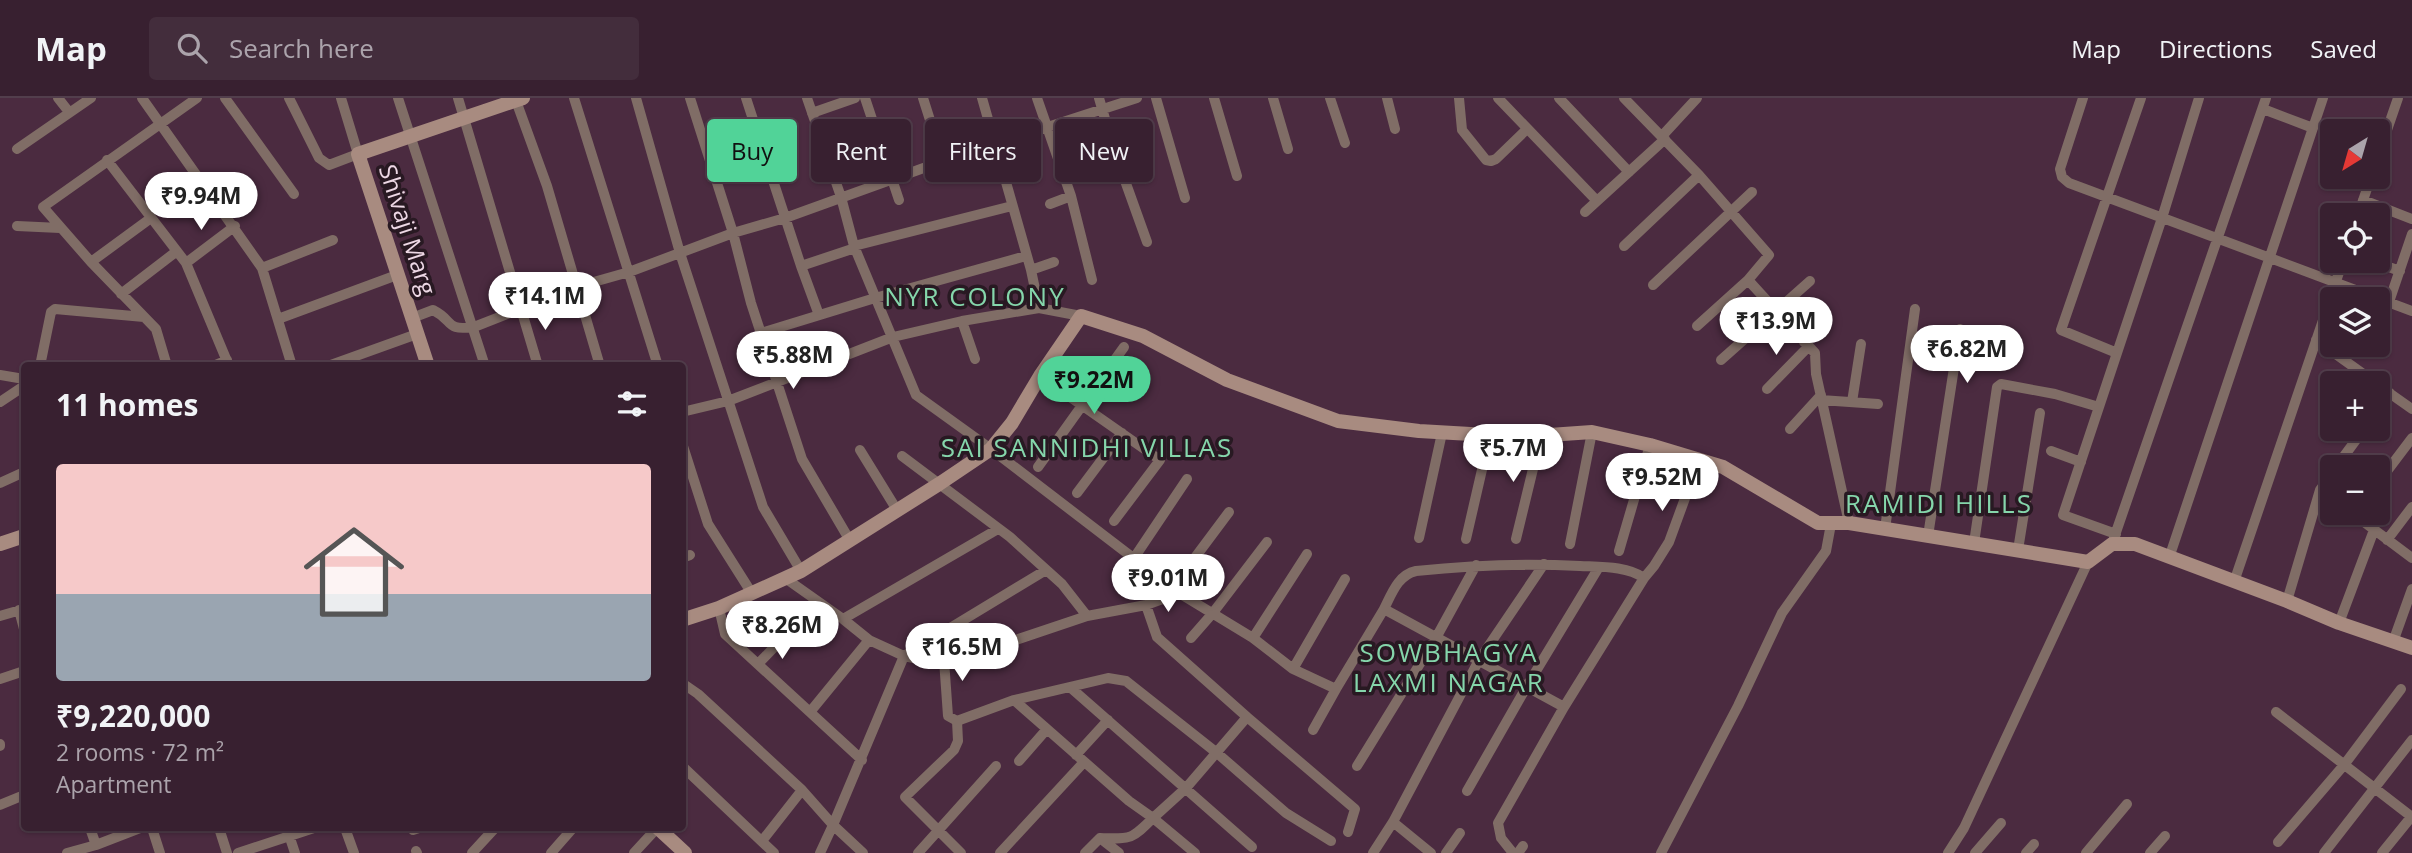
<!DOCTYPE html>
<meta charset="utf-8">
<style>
body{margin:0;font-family:"Open Sans",sans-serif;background:#432d3c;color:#f1f3f6;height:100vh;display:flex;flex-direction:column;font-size:26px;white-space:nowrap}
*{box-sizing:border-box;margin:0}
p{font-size:23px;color:#aba3ab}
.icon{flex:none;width:38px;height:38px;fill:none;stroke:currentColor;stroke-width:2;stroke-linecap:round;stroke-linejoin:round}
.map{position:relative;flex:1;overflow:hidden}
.panel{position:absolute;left:21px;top:264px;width:665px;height:469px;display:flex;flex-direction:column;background:#382030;border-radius:7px;box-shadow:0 2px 5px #0004,0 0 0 2px #523e4c}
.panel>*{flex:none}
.banner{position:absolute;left:707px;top:21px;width:665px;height:63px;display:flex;gap:14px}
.needle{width:46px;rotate:217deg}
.fabs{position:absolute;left:2320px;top:21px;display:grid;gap:14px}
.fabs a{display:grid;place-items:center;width:70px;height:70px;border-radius:7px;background:#382030;box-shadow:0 2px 5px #0004,0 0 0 2px #523e4c;font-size:35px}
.price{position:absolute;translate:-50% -60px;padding:0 16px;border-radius:24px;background:#fff;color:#222;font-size:23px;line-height:46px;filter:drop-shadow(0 2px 4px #0008)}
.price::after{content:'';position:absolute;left:50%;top:42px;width:21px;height:16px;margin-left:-10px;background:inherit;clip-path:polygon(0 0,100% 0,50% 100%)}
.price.selected{background:#51d398;color:#111}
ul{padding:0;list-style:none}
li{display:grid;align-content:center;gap:14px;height:371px;padding:0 35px}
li+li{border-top:2px solid #523e4c}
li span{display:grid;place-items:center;height:217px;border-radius:7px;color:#555}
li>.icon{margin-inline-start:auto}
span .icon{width:126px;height:126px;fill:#fffc;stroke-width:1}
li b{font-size:30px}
h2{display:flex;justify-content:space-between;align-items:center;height:84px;padding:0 35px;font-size:30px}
.chip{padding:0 24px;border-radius:7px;background:#382030;box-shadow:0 2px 5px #0004,0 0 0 2px #523e4c;font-size:24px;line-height:63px}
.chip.selected{background:#51d398;color:#111}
header{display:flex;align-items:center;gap:42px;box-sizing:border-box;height:98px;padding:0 35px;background:#382030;border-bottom:2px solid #523e4c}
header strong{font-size:33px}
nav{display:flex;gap:38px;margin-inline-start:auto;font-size:24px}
.search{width:490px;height:63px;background:#432d3c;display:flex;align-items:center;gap:18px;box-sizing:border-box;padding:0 24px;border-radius:7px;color:#aba3ab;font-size:26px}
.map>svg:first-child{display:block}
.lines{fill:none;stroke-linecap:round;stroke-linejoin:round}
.street{stroke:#806d66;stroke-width:10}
.secondary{stroke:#a88b80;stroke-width:14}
.labels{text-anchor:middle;stroke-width:7;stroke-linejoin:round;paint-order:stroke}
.street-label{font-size:24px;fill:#edd8e5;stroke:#281922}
.neighbourhood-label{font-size:26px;letter-spacing:2px;fill:#85d6ab;stroke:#281922}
</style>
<header>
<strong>Map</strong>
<div class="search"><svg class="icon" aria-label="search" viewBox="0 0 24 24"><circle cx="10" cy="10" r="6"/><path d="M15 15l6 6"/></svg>Search here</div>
<nav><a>Map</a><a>Directions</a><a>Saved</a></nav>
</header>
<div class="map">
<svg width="2412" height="755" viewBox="0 0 2412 755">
<rect width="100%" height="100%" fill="#4b2b40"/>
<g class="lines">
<!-- street -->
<path class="street" d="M 58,0 L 69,14
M 142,0 L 262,170 L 292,268
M 225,0 L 294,96
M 289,0 L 319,60 L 329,67 L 358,56 L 341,0
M 398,0 L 485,268
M 458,0 L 538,268
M 515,0 L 547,88 L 600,268
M 574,0 L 658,268
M 636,0 L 680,155 L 763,409 L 801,473
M 690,0 L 733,135 L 751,205 L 802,361 L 849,441
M 746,0 L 801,168
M 807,0 L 841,99 L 854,148 L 916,297 L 991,351 L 1179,495 L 1253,540 L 1293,571 L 1336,591 L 1384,511 L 1564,609
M 865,0 L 899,102
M 923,0 L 943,63
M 982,0 L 1031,172 L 1039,210 L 1081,218
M 1037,0 L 1071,98 L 1092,182
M 1099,0 L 1114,52 L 1147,144
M 1156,0 L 1185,100
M 1214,0 L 1237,78
M 1273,0 L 1288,51
M 1330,0 L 1345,45
M 1387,0 L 1395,31
M 1459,0 L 1462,32 L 1486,62 L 1491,63 L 1496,61 L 1527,31
M 1498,0 L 1597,103
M 1559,0 L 1629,74
M 1624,0 L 1699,77 L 1769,157 L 1748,182 L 1815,255 L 1816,276 L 1849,425
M 2083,0 L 2060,71 L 2062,79 L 2069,85 L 2412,213
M 2263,11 L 2313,30
M 812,15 L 855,0
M 1662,38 L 1697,0
M 17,51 L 91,0
M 2378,58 L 2398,0
M 107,62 L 186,165 L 229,268
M 2363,102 L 2412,121
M 1050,106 L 1071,98
M 1585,114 L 1665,41
M 2358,117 L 2371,79
M 17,128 L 60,130
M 854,148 L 1012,108
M 1624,148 L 1699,77
M 2372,163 L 2400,173
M 91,164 L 151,120
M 186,165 L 235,128
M 262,170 L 333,142
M 1031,172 L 1054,164
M 2336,183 L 2343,163
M 1653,187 L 1752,94
M 121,196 L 177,153
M 2389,204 L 2412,136
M 819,217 L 801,168 L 855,150
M 412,220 L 433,212 C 455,223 444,233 474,229 L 576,189 L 629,174 L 733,135 L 785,120 L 943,63 L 1137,0
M 278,221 L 397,177
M 962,223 L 975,261
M 1697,228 L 1748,182
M 761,235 L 875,200 L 1026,158
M 2316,242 L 2376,285
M 1804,244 L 1819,228
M 2117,255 L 2061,232 L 2141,0
M 1721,262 L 1810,183
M 40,268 L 51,214 L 55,211 L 144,219
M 167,268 L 156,231 L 91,164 L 43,109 L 197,0
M 213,268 L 227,262
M 328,268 L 417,236
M 0,277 L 24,281
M 1040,278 L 1160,362 L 1114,423
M 2378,287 L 2412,311
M 1767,291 L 1808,249
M 1821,302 L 1878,306
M 0,304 L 24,288
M 1852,304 L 1861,246
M 2378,311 L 2390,295
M 682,314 L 728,303 L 893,239 L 962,223 L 1039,210
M 1790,331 L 1821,297
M 682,345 L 708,426 L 751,494
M 860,352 L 897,412
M 2051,353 L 2081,364
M 902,358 L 1010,439 L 1062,486 L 1087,518 L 1146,507 L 1179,495
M 1038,369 L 1124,249
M 2336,369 L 2364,331
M 0,385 L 24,374
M 2378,385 L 2412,340
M 2320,392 L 2333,401
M 1077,395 L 1122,335
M 2352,415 L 2412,460
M 1885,431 L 1915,211
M 2116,436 L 2063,417 L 2162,120 L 2199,0
M 1928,438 L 1960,231
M 1419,440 L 1442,335
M 2114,440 L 2266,0
M 1466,441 L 1490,337
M 1516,441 L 1541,338
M 2387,442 L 2412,409
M 1974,445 L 1997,289 L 2001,286 L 2055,296 L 2099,309
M 1570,446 L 1592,334
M 2018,452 L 2040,315
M 1619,453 L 1650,347
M 682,460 L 690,457
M 1134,460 L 1187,381
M 2169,460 L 2323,0
M 785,480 L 843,521 L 869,542 L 904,558 L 923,562 L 934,563 L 965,559 L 1087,518
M 1644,480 L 1654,468 L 1669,444 L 1699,362
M 2234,484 L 2336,184
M 1173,489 L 1229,414
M 2287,503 L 2320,392 L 2333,374
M 1146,507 L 1157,539 L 1247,619
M 719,510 L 725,536 L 862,662
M 1384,511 C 1392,495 1398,477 1416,473 C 1471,467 1525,465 1580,468 C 1601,469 1627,468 1644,480 L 1564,609 L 1498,725 L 1501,740 L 1513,755
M 19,512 L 24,531
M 0,518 L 24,511
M 843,521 L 998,431
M 2339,525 L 2374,432
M 1191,540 L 1212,516 L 1267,444
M 1253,540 L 1307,456
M 2393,544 L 2412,491
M 944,562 L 948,618 L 957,623
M 758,566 L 784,539
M 1293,571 L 1345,481
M 0,581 L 24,573
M 682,588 L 685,587 L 698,596 L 802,692 L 833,727 L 820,755
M 1071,590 L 1252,749
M 1014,602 L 1129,703 L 1153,720 L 1186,690 L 1247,619 L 1355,711 L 1348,734
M 810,614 L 869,542
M 2276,614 L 2412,719
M 957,623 L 1014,602 L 1108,580 L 1126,583 L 1217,655 L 1286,715 L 1331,743
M 957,623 L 958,643 L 954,652 L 905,699 L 961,755
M 1313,632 L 1336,591
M 0,646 L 0,648
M 1076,657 L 1108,622
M 1019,663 L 1047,631
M 682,668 L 774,755
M 1357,668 L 1437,538 L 1476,467
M 1467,693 L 1527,588 L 1599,469
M 0,707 L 24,697
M 1393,724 L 1431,755
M 90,730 L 96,747
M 152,730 L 160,755
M 219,730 L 227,755
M 345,730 L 354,755
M 411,730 L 413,732 L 419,730
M 289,737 L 295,755
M 1100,740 L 1119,755
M 762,743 L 802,692
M 2278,744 L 2344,667 L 2401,591
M 416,753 L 417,755
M 67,755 L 96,747 L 140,730
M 238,755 L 314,730
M 472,755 L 495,730
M 551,755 L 573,730
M 634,755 L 657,730
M 863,755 L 833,727 L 904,558 L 1046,472
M 918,755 L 996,668
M 1000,755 L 1084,664
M 1085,755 L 1100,740 C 1131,741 1131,742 1153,720 L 1195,755
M 1373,755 L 1393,724 L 1479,562 L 1544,466
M 1446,755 L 1460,735
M 1518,755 L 1523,748
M 1661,755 L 1738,608 L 1782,515 L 1826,453 L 1831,426
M 1948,755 L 1964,730 L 2088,464
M 1975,755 L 2001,725
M 2026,755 L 2034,746
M 2086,755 L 2127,706
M 2150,755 L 2165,738
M 2324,755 L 2412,642
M 2382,755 L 2412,718"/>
<!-- secondary -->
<path class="secondary" d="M 428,268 L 358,56 L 523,0
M 0,446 L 24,438
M 682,522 L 719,510 L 801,473 L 939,386 L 991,351 L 1012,325 L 1040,278 L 1081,218 L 1143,238 L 1227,282 L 1338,323 L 1419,333 L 1522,339 L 1592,334 L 1650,347 L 1723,369 L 1818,425 L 1849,425 L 2088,464 L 2112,446 L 2135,446 L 2287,503 L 2339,525 L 2412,550
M 658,730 L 685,755"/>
</g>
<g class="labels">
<!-- street labels -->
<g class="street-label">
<text transform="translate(407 132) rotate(72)" y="8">Shivaji Marg</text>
</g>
<!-- neighbourhood labels -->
<g class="neighbourhood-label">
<text x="975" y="208">NYR COLONY</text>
<text x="1087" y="359">SAI SANNIDHI VILLAS</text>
<text x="1939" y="415">RAMIDI HILLS</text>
<text x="1449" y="564">SOWBHAGYA<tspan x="1449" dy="30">LAXMI NAGAR</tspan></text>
</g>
</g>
</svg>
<div class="fabs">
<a><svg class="needle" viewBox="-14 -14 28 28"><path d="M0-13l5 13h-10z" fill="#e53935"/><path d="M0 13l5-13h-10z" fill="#aba3ab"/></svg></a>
<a><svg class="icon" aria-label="locate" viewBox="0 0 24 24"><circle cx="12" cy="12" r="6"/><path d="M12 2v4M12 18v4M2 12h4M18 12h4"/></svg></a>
<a><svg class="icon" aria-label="layers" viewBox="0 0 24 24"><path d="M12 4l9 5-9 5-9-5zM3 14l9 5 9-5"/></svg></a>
<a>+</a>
<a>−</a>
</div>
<b class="price" style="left:201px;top:134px">₹9.94M</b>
<b class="price" style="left:545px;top:234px">₹14.1M</b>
<b class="price" style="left:1776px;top:259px">₹13.9M</b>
<b class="price" style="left:1967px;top:287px">₹6.82M</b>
<b class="price" style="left:793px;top:293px">₹5.88M</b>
<b class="price selected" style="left:1094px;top:318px">₹9.22M</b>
<b class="price" style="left:1513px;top:386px">₹5.7M</b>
<b class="price" style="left:1662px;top:415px">₹9.52M</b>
<b class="price" style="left:1168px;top:516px">₹9.01M</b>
<b class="price" style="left:782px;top:563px">₹8.26M</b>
<b class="price" style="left:962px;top:585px">₹16.5M</b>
<div class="banner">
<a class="chip selected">Buy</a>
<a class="chip">Rent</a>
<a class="chip">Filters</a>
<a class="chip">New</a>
</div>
<section class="panel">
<h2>11 homes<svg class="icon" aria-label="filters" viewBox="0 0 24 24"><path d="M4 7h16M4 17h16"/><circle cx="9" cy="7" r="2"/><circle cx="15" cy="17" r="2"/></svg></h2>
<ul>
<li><span style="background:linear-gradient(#f6c9c9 60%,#9aa5b1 0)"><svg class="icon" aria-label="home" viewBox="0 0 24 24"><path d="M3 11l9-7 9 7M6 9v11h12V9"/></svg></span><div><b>₹9,220,000</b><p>2 rooms · 72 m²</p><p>Apartment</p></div></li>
</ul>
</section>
</div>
